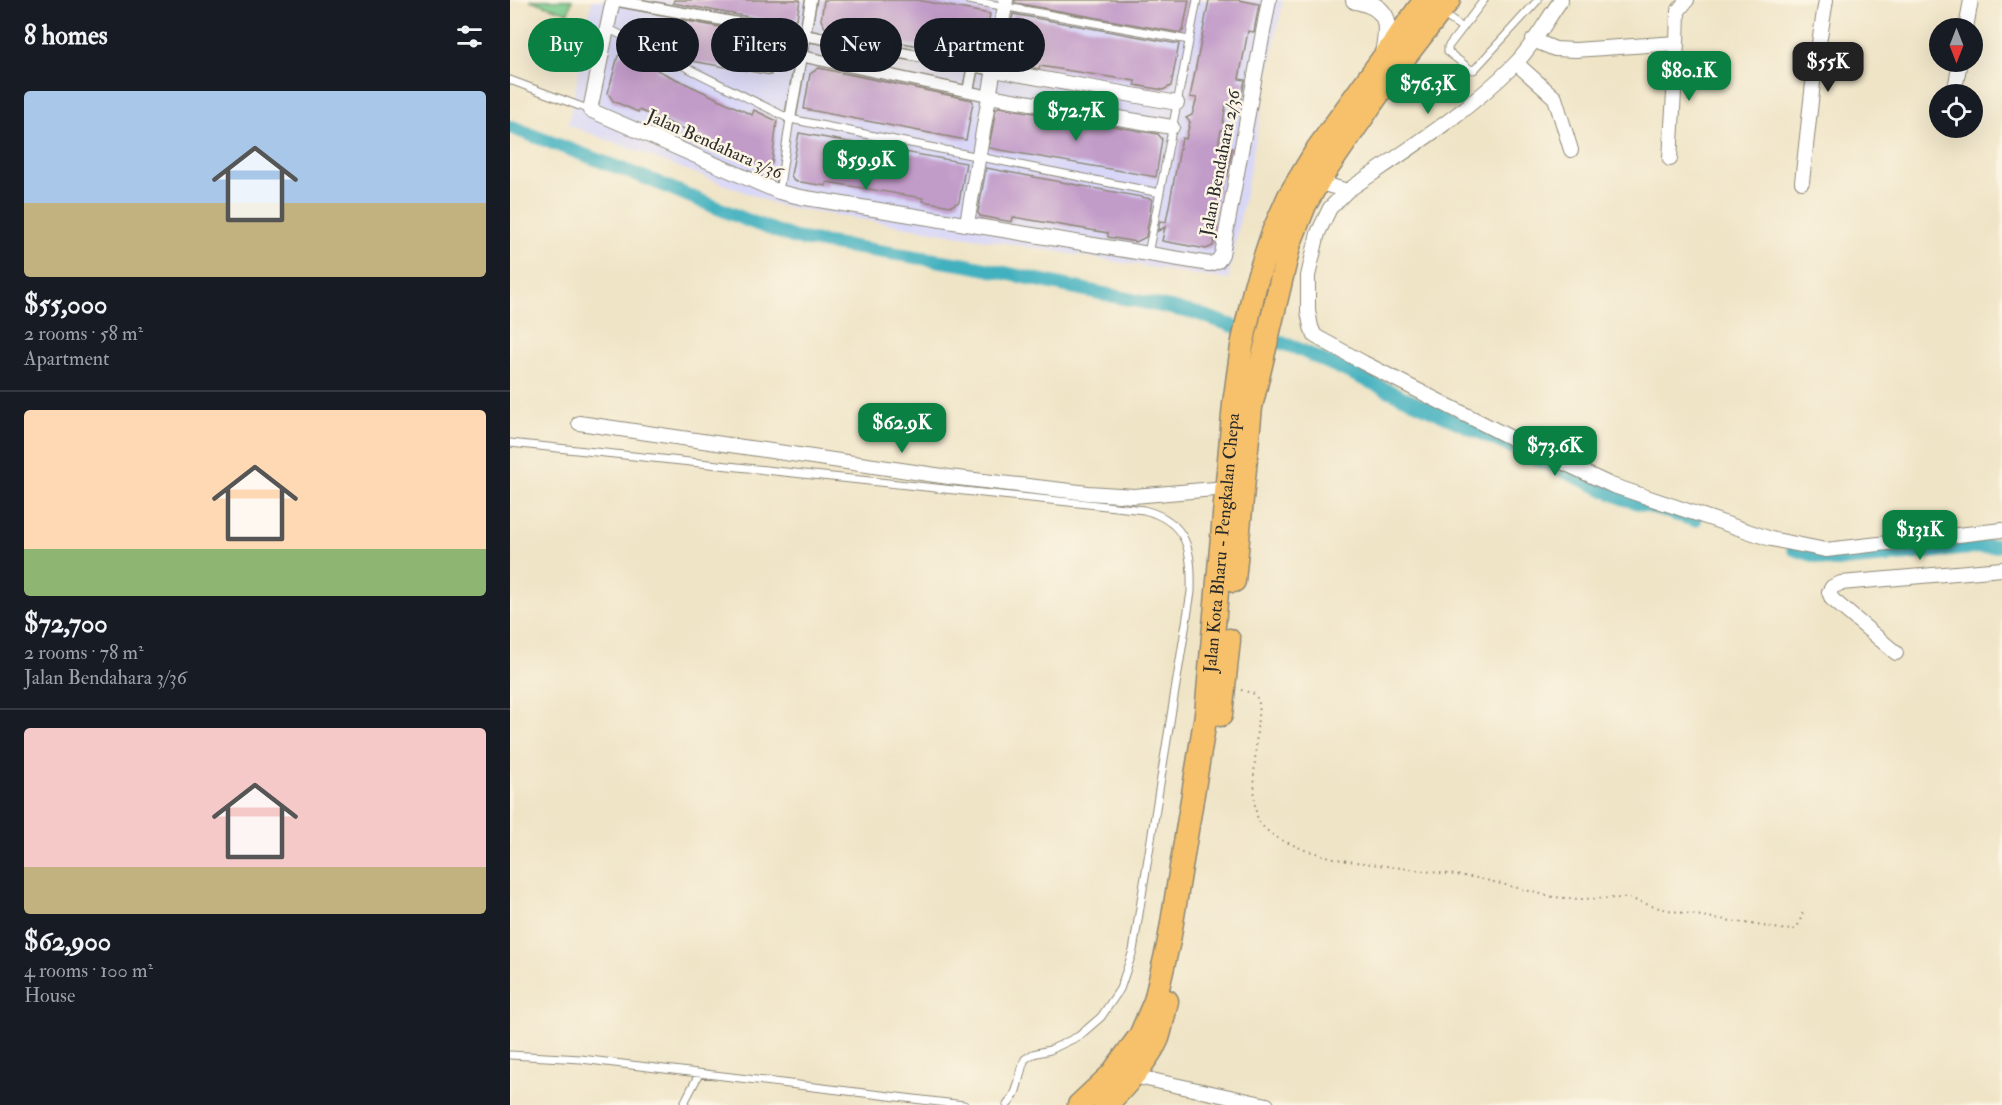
<!DOCTYPE html>
<meta charset="utf-8">
<style>
body{margin:0;font-family:"IM FELL Double Pica",serif;background:#242831;color:#f1f3f6;height:100vh;display:flex;flex-direction:column;font-size:22px;white-space:nowrap}
*{box-sizing:border-box;margin:0}
p{font-size:20px;color:#9ea1a6}
.icon{flex:none;width:33px;height:33px;fill:none;stroke:currentColor;stroke-width:2;stroke-linecap:round;stroke-linejoin:round}
.map{position:relative;flex:1;overflow:hidden}
.side{display:flex;flex-direction:column;background:#171b24;width:510px}
.side>*{flex:none}
.banner{position:absolute;left:18px;top:18px;width:570px;height:54px;display:flex;gap:12px}
.needle{width:39px;rotate:180deg}
.buttons{position:absolute;left:1419px;top:18px;display:grid;gap:12px}
.buttons a{display:grid;place-items:center;width:54px;height:54px;border-radius:50%;background:#171b24;box-shadow:0 6px 24px #0002;font-size:30px}
.price{position:absolute;translate:-50% -51px;padding:0 14px;border-radius:12px;background:#0b8043;color:#fff;font-size:20px;line-height:39px;filter:drop-shadow(0 2px 3px #0008)}
.price::after{content:'';position:absolute;left:50%;top:36px;width:18px;height:14px;margin-left:-9px;background:inherit;clip-path:polygon(0 0,100% 0,50% 100%)}
.price.on{background:#222;color:#fff}
ul{padding:0;list-style:none}
li{display:grid;align-content:center;gap:12px;height:318px;padding:0 24px}
li+li{border-top:2px solid #363941}
li span{display:grid;place-items:center;height:186px;border-radius:6px;color:#555}
li>.icon{margin-inline-start:auto}
span .icon{width:108px;height:108px;fill:#fffc;stroke-width:1}
li b{font-size:26px}
h2{display:flex;justify-content:space-between;align-items:center;height:72px;padding:0 24px;font-size:26px}
.chip{padding:0 21px;border-radius:27px;background:#171b24;box-shadow:0 6px 24px #0002;font-size:21px;line-height:54px}
.chip.on{background:#0b8043;color:#fff}
main{display:flex;flex:1;min-height:0}
.map>svg:first-child{display:block}
.built{fill:#d8d7f8}
.green{fill:#7dcf91;stroke:#547d5e;stroke-width:1.5}
.lines{fill:none;stroke-linecap:round;stroke-linejoin:round}
.canal{stroke:#43b1bf;stroke-width:14}
.building{fill:#c29cc9}
.service-casing{stroke:#8d8878;stroke-width:9}
.pedestrian-casing{stroke:#8d8878;stroke-width:13}
.minor-casing{stroke:#8d8878;stroke-width:16}
.tertiary-casing{stroke:#8d8878;stroke-width:20}
.primary-casing{stroke:#8d8878;stroke-width:25}
.path{stroke:#8d8878;stroke-width:2;stroke-dasharray:1.5 4.5;stroke-linecap:butt}
.service{stroke:#fff;stroke-width:7}
.pedestrian{stroke:#fff;stroke-width:10}
.minor{stroke:#fff;stroke-width:14}
.tertiary{stroke:#fff;stroke-width:18}
.primary{stroke:#f6c16b;stroke-width:22}
.labels{text-anchor:middle;stroke-width:5;stroke-linejoin:round;paint-order:stroke}
.street-label{font-size:18px;fill:#2b2b2b;stroke:#fcf5e5}
</style>
<main>
<section class="side">
<h2>8 homes<svg class="icon" aria-label="filters" viewBox="0 0 24 24"><path d="M4 7h16M4 17h16"/><circle cx="9" cy="7" r="2"/><circle cx="15" cy="17" r="2"/></svg></h2>
<ul>
<li><span style="background:linear-gradient(#a9c7e8 60%,#c2b280 0)"><svg class="icon" aria-label="home" viewBox="0 0 24 24"><path d="M3 11l9-7 9 7M6 9v11h12V9"/></svg></span><div><b>$55,000</b><p>2 rooms · 58 m²</p><p>Apartment</p></div></li>
<li><span style="background:linear-gradient(#ffd9b3 75%,#8fb573 0)"><svg class="icon" aria-label="home" viewBox="0 0 24 24"><path d="M3 11l9-7 9 7M6 9v11h12V9"/></svg></span><div><b>$72,700</b><p>2 rooms · 78 m²</p><p>Jalan Bendahara 3/36</p></div></li>
<li><span style="background:linear-gradient(#f6c9c9 75%,#c2b280 0)"><svg class="icon" aria-label="home" viewBox="0 0 24 24"><path d="M3 11l9-7 9 7M6 9v11h12V9"/></svg></span><div><b>$62,900</b><p>4 rooms · 100 m²</p><p>House</p></div></li>
</ul>
</section>
<div class="map">
<svg width="1492" height="1105" viewBox="0 0 1492 1105">
<rect width="100%" height="100%" fill="#fcf5e5"/>
<filter id="ink" filterUnits="userSpaceOnUse"><feTurbulence type="fractalNoise" baseFrequency=".0167" numOctaves="2"/><feDisplacementMap in="SourceGraphic" scale="12" xChannelSelector="R" yChannelSelector="G"/><feConvolveMatrix kernelMatrix="1 2 1 2 8 2 1 2 1" color-interpolation-filters="sRGB"/></filter>
<filter id="wash" filterUnits="userSpaceOnUse"><feTurbulence type="fractalNoise" baseFrequency=".008" numOctaves="4" result="noise"/><feDisplacementMap in="SourceGraphic" scale="24" xChannelSelector="R" yChannelSelector="G"/><feGaussianBlur stdDeviation="1.35" result="paint"/><feColorMatrix in="noise" values="0 0 0 0 0 0 0 0 0 0 0 0 0 0 0 0 0 1.4 0 .05"/><feComposite in="paint" operator="in"/></filter>
<g filter="url(#wash)">
<rect width="100%" height="100%" fill="#efe4c6"/>
<!-- built -->
<path class="built" d="M 82,0 L 773,0 L 718,280 L 271,206 L 58,125 Z"/>
<!-- green -->
<path class="green" d="M 20,0 L 62,0 L 58,13 Z"/>
<g class="lines">
<!-- canal -->
<path class="canal" d="M 0,127 L 141,180 L 239,221 L 285,238 L 457,265 L 689,314 L 786,348 L 1112,498 L 1185,520
M 1284,549 L 1323,561 L 1492,545"/>
</g>
<g id="blocks">
<!-- building -->
<path class="building" d="M 164,0 L 290,0 L 287,18 L 277,24 L 163,3 Z
M 314,0 L 407,0 L 480,14 L 474,49 L 464,56 L 316,29 L 311,20 Z
M 505,0 L 679,0 L 673,31 L 672,30 L 671,33 L 505,3 Z
M 699,0 L 729,0 L 749,4 L 744,32 L 738,31 L 729,79 L 735,80 L 730,102 L 724,105 L 716,104 L 713,123 L 718,127 L 711,130 L 708,145 L 722,148 L 717,176 L 711,175 L 702,223 L 707,224 L 703,246 L 696,249 L 652,241 L 655,227 L 648,231 L 650,221 L 656,222 L 672,138 L 676,139 L 680,122 L 676,118 L 682,115 L 687,98 L 680,97 Z
M 503,14 L 669,44 L 661,86 L 653,90 L 625,85 L 625,81 L 530,66 L 529,69 L 496,63 L 495,60 Z
M 161,18 L 268,38 L 266,44 L 278,46 L 274,71 L 262,69 L 261,75 L 181,61 L 182,54 L 155,49 Z
M 117,50 L 149,65 L 147,70 L 242,115 L 244,110 L 267,121 L 262,163 L 257,167 L 220,152 L 222,149 L 129,110 L 128,112 L 103,101 L 98,93 L 108,56 Z
M 309,68 L 462,100 L 463,102 L 456,140 L 294,109 L 300,74 Z
M 489,107 L 648,134 L 652,139 L 646,177 L 479,148 L 486,108 Z
M 289,133 L 456,163 L 449,202 L 441,206 L 412,201 L 413,198 L 317,182 L 316,186 L 284,181 L 281,175 Z
M 476,168 L 642,199 L 636,237 L 626,242 L 598,237 L 598,233 L 503,217 L 502,222 L 470,216 L 468,213 Z"/>
</g>
</g>
<g filter="url(#ink)">
<use href="#blocks" fill-opacity="0" stroke="#8d8878" stroke-width="1.5"/>
<g class="lines">
<!-- service casing -->
<g class="service-casing">
<path id="service" d="M 458,0 L 679,40
M 974,0 L 938,47 L 938,52 L 960,69 L 964,70 L 1028,0
M 932,14 L 953,28
M 97,28 L 280,119 L 650,193
M 0,80 L 80,110
M 269,192 L 280,119
M 638,254 L 687,0
M 0,443 L 634,510 C 679,522 682,552 681,592 L 623,951 L 610,989 L 591,1017 L 569,1036 L 540,1050 L 523,1054 L 515,1059 C 508,1075 510,1092 497,1105
M 0,1055 L 71,1059 L 454,1105
M 173,1105 L 189,1074"/>
</g>
<!-- pedestrian casing -->
<g class="pedestrian-casing">
<path id="pedestrian" d="M 103,0 L 484,70
M 291,56 L 479,96
M 458,91 L 463,66
M 280,119 L 301,0"/>
</g>
<!-- minor casing -->
<g class="minor-casing">
<path id="minor" d="M 103,0 L 80,110 L 269,192 L 290,197 L 700,264 L 708,261 L 712,254 L 759,0
M 1456,28 L 1461,0
M 1023,40 L 1045,49 L 1065,50 L 1167,43 L 1168,11 L 1177,0
M 1006,63 L 1045,98 L 1061,150
M 484,70 L 667,103
M 1444,94 L 1450,62
M 479,96 L 662,127
M 1160,159 L 1167,43
M 808,182 L 837,191 C 894,152 957,113 1005,64 C 1023,46 1036,21 1051,0
M 1292,182 L 1304,74 L 1316,0
M 837,191 L 820,208 L 808,233 L 798,276 L 798,311 L 801,327 L 805,336 L 854,363 L 1009,442 L 1101,485 L 1261,539 L 1316,550 L 1492,530
M 457,223 L 496,0
M 69,423 L 439,477 L 578,493 L 624,496 L 716,488
M 1386,653 L 1322,599 L 1319,592 L 1322,587 L 1331,583 L 1492,569
M 623,1076 L 757,1105"/>
</g>
<!-- tertiary casing -->
<g class="tertiary-casing">
<path id="tertiary" d="M 845,0 C 882,7 880,26 873,58"/>
</g>
<!-- primary casing -->
<g class="primary-casing">
<g id="primary">
<path d="M 724,581 L 741,407 L 780,243 L 795,205 L 808,182 L 884,71 L 939,0"/>
<path d="M 711,715 L 719,640"/>
<path id="s1" d="M 569,1105 L 601,1075 L 630,1036 L 645,1001 L 659,941 L 696,714 L 724,404 L 732,346 L 745,286 L 763,232 L 779,196 L 808,148 L 915,0"/>
<path d="M 595,1105 C 610,1093 641,1056 648,1038 C 652,1026 654,1013 657,1001"/>
</g>
</g>
<!-- path -->
<path class="path" d="M 731,690 L 745,694 L 749,702 L 744,775 L 745,807 L 748,820 L 755,829 L 769,839 L 795,850 L 831,860 L 968,878 L 1043,897 L 1069,899 L 1119,898 L 1145,907 L 1168,912 L 1270,929 L 1283,930 L 1289,924 L 1293,912"/>
<!-- service -->
<use href="#service" class="service"/>
<!-- pedestrian -->
<use href="#pedestrian" class="pedestrian"/>
<!-- minor -->
<use href="#minor" class="minor"/>
<!-- tertiary -->
<use href="#tertiary" class="tertiary"/>
<!-- primary -->
<use href="#primary" class="primary"/>
</g>
</g>
<g class="labels">
<!-- street labels -->
<g class="street-label">
<text transform="translate(205 144) rotate(24)" y="6">Jalan Bendahara 3/36</text>
<text transform="translate(710 163) rotate(-79)" y="6">Jalan Bendahara 2/36</text>
<text dy="6" stroke="none"><textPath href="#s1" startOffset="594">Jalan Kota Bharu - Pengkalan Chepa</textPath></text>
</g>
</g>
</svg>
<div class="buttons">
<a><svg class="needle" viewBox="-14 -14 28 28"><path d="M0-13l5 13h-10z" fill="#e53935"/><path d="M0 13l5-13h-10z" fill="#9ea1a6"/></svg></a>
<a><svg class="icon" aria-label="locate" viewBox="0 0 24 24"><circle cx="12" cy="12" r="6"/><path d="M12 2v4M12 18v4M2 12h4M18 12h4"/></svg></a>
</div>
<b class="price on" style="left:1318px;top:93px">$55K</b>
<b class="price" style="left:1179px;top:102px">$80.1K</b>
<b class="price" style="left:918px;top:115px">$76.3K</b>
<b class="price" style="left:566px;top:142px">$72.7K</b>
<b class="price" style="left:356px;top:191px">$59.9K</b>
<b class="price" style="left:392px;top:454px">$62.9K</b>
<b class="price" style="left:1045px;top:477px">$73.6K</b>
<b class="price" style="left:1410px;top:561px">$131K</b>
<div class="banner">
<a class="chip on">Buy</a>
<a class="chip">Rent</a>
<a class="chip">Filters</a>
<a class="chip">New</a>
<a class="chip">Apartment</a>
</div>
</div>
</main>
